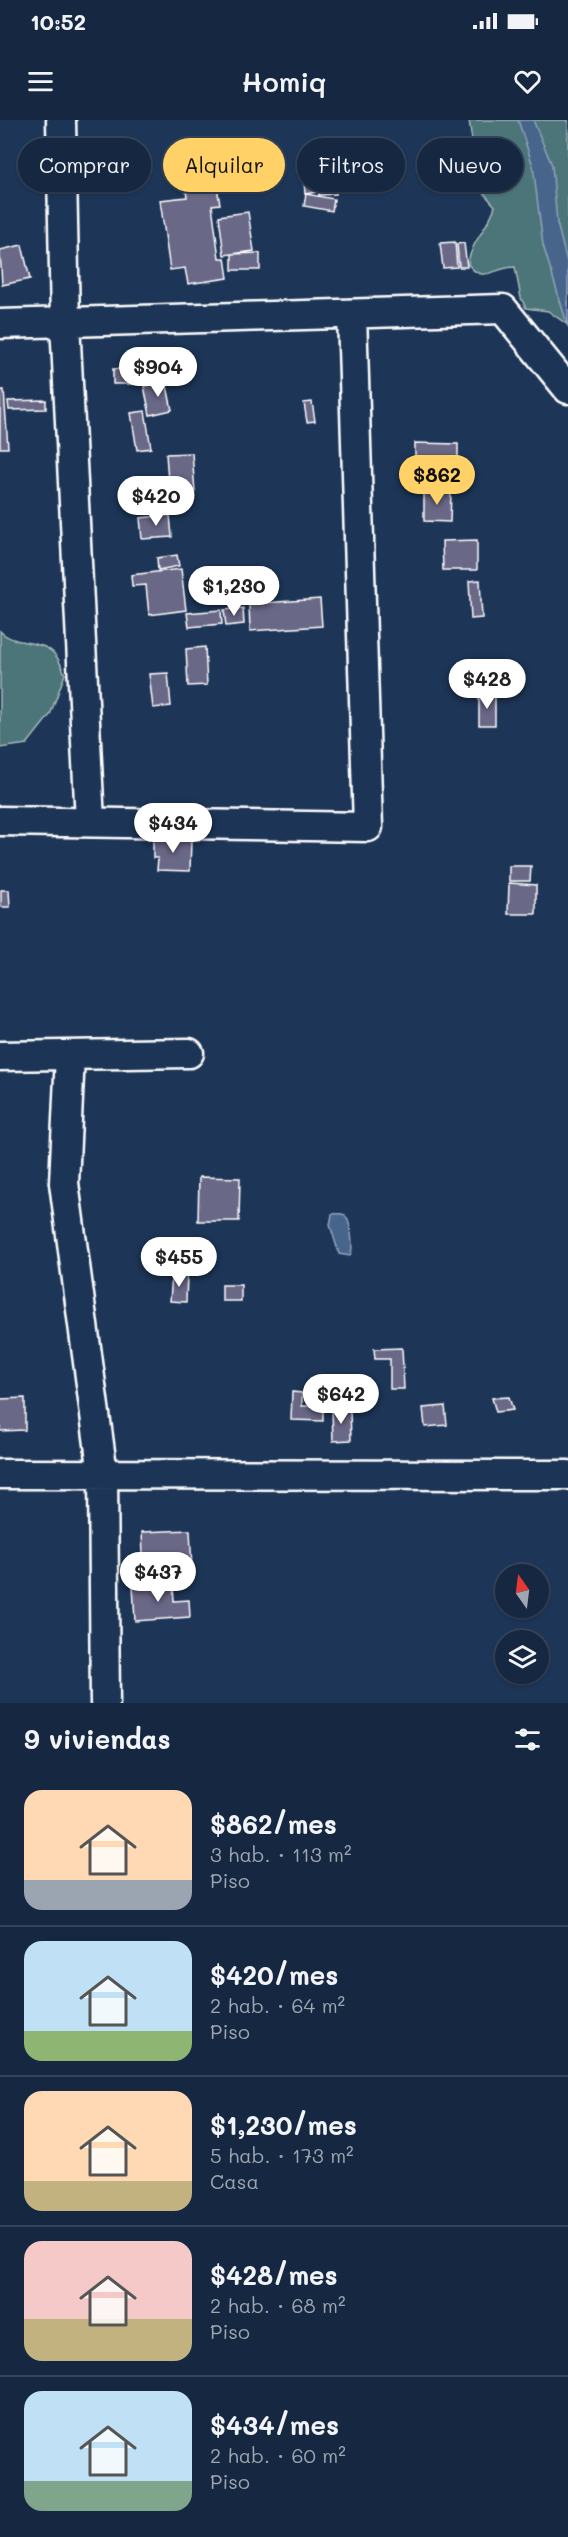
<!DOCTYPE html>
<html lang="es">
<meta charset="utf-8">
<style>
body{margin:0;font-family:Mali,sans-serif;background:#23344c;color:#f1f3f6;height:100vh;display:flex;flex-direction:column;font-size:22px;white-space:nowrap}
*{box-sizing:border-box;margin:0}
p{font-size:20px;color:#9ea6b1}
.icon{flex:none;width:33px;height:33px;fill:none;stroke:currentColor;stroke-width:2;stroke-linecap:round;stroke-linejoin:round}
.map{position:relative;height:1583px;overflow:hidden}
.sheet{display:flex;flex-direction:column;background:#162841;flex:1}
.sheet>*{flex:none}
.guide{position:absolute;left:18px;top:18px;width:532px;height:54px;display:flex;gap:12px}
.needle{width:39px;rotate:346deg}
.buttons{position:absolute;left:495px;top:1444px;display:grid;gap:12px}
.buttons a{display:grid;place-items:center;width:54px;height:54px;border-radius:50%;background:#162841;box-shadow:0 2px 4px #0004,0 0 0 2px #35445a;font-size:30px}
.price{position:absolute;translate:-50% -51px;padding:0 14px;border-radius:21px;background:#fff;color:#222;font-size:20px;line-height:39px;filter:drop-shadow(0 2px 3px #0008)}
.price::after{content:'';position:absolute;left:50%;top:36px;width:18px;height:14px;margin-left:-9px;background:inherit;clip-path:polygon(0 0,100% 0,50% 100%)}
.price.current{background:#ffd166;color:#111}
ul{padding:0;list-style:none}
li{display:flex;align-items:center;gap:18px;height:150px;padding:0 24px}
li+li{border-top:2px solid #35445a}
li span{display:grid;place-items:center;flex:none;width:168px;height:120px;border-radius:18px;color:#555}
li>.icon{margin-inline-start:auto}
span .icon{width:72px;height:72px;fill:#fffc;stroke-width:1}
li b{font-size:26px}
h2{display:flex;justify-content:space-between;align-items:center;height:72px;padding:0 24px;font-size:26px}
.tag{padding:0 21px;border-radius:27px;background:#162841;box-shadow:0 2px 4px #0004,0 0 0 2px #35445a;font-size:21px;line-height:54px}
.tag.current{background:#ffd166;color:#111}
.status{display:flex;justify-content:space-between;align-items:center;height:42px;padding:0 30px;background:#162841;direction:ltr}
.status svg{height:16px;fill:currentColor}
header{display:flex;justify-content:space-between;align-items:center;height:78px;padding:0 24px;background:#162841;font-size:27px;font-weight:600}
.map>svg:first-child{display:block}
.green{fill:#4c7479;stroke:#a6babc;stroke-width:1.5}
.water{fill:#46658b;stroke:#90a3b9;stroke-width:1.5}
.building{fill:#6b6787;stroke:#fff;stroke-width:1.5}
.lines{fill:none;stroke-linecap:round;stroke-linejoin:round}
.minor-casing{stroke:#fff;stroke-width:33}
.minor{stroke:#1d3557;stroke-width:28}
</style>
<div class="status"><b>10:52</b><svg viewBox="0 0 49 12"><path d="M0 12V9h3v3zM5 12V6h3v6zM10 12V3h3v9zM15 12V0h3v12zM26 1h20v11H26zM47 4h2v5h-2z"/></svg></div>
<header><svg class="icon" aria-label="menu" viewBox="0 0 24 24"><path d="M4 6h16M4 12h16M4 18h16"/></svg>Homiq<svg class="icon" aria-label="heart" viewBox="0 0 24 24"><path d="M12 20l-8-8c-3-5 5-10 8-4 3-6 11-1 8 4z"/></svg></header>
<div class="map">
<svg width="568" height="1583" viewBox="0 0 568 1583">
<rect width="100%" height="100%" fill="#1d3557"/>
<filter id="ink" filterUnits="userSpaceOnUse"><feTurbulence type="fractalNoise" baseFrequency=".0167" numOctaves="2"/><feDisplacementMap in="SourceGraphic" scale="12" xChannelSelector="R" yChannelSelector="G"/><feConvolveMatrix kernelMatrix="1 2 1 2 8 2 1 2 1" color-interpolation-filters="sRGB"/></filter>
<g filter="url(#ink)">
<!-- green -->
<path class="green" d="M 469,0 L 568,0 L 568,205 L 548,191 L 526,188 L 521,178 L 515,147 C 494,147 483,165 468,144 C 470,123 489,107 495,86 L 474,62 L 470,51 L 475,41 Z
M 0,511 C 15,527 43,518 56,536 C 60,541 62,548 65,554 L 50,595 L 27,624 L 0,628 Z"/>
<!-- water -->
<path class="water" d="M 518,0 L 533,0 L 552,45 L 557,103 L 568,146 L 568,207 L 543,125 L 533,46 Z
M 332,1094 C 337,1094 343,1092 346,1097 C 351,1103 354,1129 350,1136 L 339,1134 L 330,1105 Z"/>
<!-- building -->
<path class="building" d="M 336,57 L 336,74 L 319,75 L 318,58 Z
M 314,59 L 316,72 L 305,74 L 304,60 Z
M 217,67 L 220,84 L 212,85 L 219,138 L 225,138 L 228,158 L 188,164 L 185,148 L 170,150 L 160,80 L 187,77 L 186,71 Z
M 306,74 L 334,79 L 332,91 L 304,86 Z
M 248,92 L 254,131 L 224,135 L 219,96 Z
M 455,122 L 457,147 L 443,148 L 440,123 Z
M 464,123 L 467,147 L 459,147 L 457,124 Z
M 22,125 L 30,159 L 2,165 L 0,130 Z
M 260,133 L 260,150 L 232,150 L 232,134 Z
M 113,249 L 143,249 L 143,264 L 113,264 Z
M 166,261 L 172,290 L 150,295 L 144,266 Z
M 0,270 L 4,270 L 8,328 L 0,328 Z
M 46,280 L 46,289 L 9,290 L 8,281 Z
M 312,282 L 315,301 L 307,302 L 304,283 Z
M 145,291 L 151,328 L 137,330 L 131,293 Z
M 415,323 L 458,324 L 458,348 L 415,347 Z
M 192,333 L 195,372 L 169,374 L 166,334 Z
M 424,371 L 451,372 L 450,402 L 424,401 Z
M 170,395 L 172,417 L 142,419 L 140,398 Z
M 477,420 L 477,450 L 443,450 L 442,421 Z
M 177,435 L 179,446 L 158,450 L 157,438 Z
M 181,449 L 186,490 L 149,495 L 146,465 L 132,466 L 131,455 Z
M 480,460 L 482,498 L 471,499 L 469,461 Z
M 320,479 L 322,506 L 250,511 L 249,484 Z
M 243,488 L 244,504 L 226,506 L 224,490 Z
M 221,490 L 222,504 L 189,507 L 187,493 Z
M 205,527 L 207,565 L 188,566 L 186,529 Z
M 168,553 L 171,586 L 153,588 L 149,554 Z
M 479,575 L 495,575 L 495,605 L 479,605 Z
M 153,719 L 191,720 L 190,751 L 157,750 L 158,738 L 153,738 Z
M 509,746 L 531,746 L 530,761 L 509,761 Z
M 509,763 L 536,765 L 536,794 L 508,794 Z
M 1,770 L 9,770 L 10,787 L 1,787 Z
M 199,1057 L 240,1058 L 239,1101 L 198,1101 Z
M 172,1154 L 187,1155 L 186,1182 L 170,1181 Z
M 222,1165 L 241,1165 L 241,1181 L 222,1181 Z
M 402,1228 L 404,1269 L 390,1269 L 390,1239 L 375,1239 L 374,1229 Z
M 292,1272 L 302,1273 L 302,1286 L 323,1286 L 323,1301 L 291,1300 Z
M 509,1277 L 513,1290 L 496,1292 L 492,1278 Z
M 25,1278 L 25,1310 L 0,1311 L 0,1279 Z
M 445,1286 L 447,1305 L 425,1307 L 423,1288 Z
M 332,1290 L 350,1290 L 351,1320 L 333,1321 Z
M 190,1410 L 192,1449 L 169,1451 L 169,1457 L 144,1459 L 142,1412 Z
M 173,1463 L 174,1481 L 189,1480 L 190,1497 L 135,1501 L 133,1466 Z"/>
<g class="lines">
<!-- minor casing -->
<g class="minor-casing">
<path id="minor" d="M 61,0 L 65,202 L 90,702
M 0,204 L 503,189 L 568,269
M 0,701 L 368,707 L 352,194
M 70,935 L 64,1063 L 103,1354 L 105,1583
M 0,936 L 189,933
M 0,1354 L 568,1355"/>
</g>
<!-- minor -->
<use href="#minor" class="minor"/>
</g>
</g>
</svg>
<div class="buttons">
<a><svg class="needle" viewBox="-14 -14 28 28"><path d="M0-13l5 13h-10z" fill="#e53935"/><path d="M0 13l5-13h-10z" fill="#9ea6b1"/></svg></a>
<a><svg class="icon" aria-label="layers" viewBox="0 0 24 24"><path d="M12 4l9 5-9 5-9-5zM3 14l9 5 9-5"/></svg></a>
</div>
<b class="price" style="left:158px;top:278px">$904</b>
<b class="price current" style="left:437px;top:386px">$862</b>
<b class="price" style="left:156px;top:407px">$420</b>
<b class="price" style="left:234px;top:497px">$1,230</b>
<b class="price" style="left:487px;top:590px">$428</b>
<b class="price" style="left:173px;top:734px">$434</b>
<b class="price" style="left:179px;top:1168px">$455</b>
<b class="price" style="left:341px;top:1305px">$642</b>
<b class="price" style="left:158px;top:1483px">$437</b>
<div class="guide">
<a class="tag">Comprar</a>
<a class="tag current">Alquilar</a>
<a class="tag">Filtros</a>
<a class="tag">Nuevo</a>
</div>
</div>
<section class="sheet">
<h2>9 viviendas<svg class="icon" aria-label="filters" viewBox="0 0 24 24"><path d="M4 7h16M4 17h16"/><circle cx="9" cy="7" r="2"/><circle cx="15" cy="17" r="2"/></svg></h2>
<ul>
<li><span style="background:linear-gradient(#ffd9b3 75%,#9aa5b1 0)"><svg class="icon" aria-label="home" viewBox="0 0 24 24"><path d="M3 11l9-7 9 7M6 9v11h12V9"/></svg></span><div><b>$862/mes</b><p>3 hab. · 113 m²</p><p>Piso</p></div></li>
<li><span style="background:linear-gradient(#bfe0f5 75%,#8fb573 0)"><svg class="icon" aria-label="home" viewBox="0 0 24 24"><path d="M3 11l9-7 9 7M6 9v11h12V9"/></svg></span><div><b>$420/mes</b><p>2 hab. · 64 m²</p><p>Piso</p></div></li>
<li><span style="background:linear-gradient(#ffd9b3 75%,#c2b280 0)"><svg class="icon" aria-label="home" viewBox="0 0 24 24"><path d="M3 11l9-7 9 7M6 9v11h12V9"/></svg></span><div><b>$1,230/mes</b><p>5 hab. · 173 m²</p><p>Casa</p></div></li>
<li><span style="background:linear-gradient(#f6c9c9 65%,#c2b280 0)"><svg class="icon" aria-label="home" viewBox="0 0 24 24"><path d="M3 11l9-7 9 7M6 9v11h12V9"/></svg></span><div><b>$428/mes</b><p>2 hab. · 68 m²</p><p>Piso</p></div></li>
<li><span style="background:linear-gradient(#bfe0f5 75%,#7fa58c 0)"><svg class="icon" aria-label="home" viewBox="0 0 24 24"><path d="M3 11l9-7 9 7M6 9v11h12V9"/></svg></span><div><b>$434/mes</b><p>2 hab. · 60 m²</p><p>Piso</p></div></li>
</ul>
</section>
